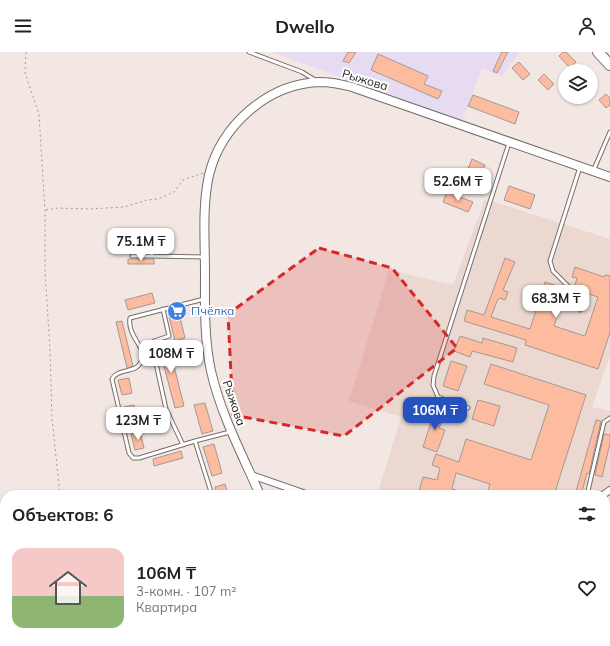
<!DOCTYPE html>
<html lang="ru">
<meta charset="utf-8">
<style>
body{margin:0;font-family:Mulish,sans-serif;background:#f2f2f2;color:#222;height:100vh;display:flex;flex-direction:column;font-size:15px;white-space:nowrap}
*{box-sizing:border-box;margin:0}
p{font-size:13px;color:#767676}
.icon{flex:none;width:22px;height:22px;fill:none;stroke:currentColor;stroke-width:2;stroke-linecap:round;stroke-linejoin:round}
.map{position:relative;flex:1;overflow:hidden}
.details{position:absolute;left:0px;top:438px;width:610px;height:156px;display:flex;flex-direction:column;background:#fff;border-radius:16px 16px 0 0;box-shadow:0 1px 3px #0004}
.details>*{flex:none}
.controls{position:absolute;left:558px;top:12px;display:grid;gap:8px}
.controls a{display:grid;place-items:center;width:40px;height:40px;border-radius:50%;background:#fff;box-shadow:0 1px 3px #0004;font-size:20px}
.price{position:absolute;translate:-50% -34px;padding:0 9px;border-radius:8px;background:#fff;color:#222;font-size:13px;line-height:26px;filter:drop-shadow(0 1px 2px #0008)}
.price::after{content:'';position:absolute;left:50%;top:24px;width:12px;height:9px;margin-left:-6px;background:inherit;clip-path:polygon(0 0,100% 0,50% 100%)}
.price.current{background:#2652c0;color:#fff}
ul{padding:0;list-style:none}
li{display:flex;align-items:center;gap:12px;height:100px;padding:0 12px}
li span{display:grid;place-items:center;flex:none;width:112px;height:80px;border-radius:12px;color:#555}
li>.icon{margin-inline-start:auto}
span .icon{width:48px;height:48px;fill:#fffc;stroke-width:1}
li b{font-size:17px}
h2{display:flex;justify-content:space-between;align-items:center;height:48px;padding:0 12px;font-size:17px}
header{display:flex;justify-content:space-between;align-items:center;height:52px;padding:0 12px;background:#fff;font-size:18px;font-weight:700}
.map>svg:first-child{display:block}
.commercial{fill:#e6dbf0}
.built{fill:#ebd9d1}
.building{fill:#fdbc9f;stroke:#a39995}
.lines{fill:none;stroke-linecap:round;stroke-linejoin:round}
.service-casing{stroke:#766d69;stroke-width:5}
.minor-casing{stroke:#766d69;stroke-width:8}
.tertiary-casing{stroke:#766d69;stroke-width:10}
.trunk-casing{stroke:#766d69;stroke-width:12}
.path{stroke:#a29a97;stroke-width:1;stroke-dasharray:2 3;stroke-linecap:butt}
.service{stroke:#fff;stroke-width:3}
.minor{stroke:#fff;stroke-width:6}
.tertiary{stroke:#fff;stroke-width:8}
.trunk{stroke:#fff;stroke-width:10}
.marked{fill:#d62828;fill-opacity:0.2;stroke:#d62828;stroke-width:3;stroke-dasharray:8 5;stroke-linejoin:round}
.labels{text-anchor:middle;stroke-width:4;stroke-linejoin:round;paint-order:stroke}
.street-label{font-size:12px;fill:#221f1d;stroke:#fff}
.shop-label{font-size:12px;fill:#366cbe;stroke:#fff;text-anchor:start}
</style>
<header><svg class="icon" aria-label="menu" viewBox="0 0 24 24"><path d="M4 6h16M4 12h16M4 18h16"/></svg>Dwello<svg class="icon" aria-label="person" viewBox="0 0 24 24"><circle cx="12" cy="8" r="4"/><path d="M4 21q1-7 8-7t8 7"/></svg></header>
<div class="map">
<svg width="610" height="594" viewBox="0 0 610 594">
<rect width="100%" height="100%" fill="#f2e7e3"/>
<!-- commercial -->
<path class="commercial" d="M 272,0 L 519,0 L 502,25 L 482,16 L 462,70 Z"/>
<!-- built -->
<path class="built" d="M 485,147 L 610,187 L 610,304 L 592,355 L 610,359 L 610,435 L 598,443 L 377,443 L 401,365 L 349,349 L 389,218 L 453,233 Z"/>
<!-- building -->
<path class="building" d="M 348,0 L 356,0 L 349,11 L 343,9 Z
M 502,0 L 508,0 L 497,21 L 493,19 Z
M 563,0 L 566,0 L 576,10 L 570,16 L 559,4 Z
M 378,2 L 428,24 L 424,32 L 442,39 L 438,47 L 371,18 Z
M 519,10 L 530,22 L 523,28 L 512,16 Z
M 544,22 L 554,32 L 548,38 L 538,28 Z
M 606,42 L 610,46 L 610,53 L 606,56 L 599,48 Z
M 473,43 L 519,60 L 515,72 L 468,54 Z
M 472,107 L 485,113 L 478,129 L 465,124 Z
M 509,134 L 535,143 L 530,157 L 504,148 Z
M 447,140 L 473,150 L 468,160 L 443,150 Z
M 166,177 L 168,198 L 158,199 L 157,178 Z
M 505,206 L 515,210 L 503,238 L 508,240 L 505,248 L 500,246 L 497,249 L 491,265 L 530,277 L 545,230 L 566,237 L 554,274 L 585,284 L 598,245 L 574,237 L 577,226 L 572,225 L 575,215 L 604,225 L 605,223 L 610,224 L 610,280 L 598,317 L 525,293 L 526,288 L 464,269 L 467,258 L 484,263 Z
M 128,207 L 154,207 L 154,212 L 128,212 Z
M 152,241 L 155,251 L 128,258 L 125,248 Z
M 178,257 L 185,286 L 175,289 L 168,260 Z
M 122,269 L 133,314 L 127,316 L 116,270 Z
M 460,284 L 482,291 L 483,286 L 517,296 L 513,310 L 472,299 L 470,305 L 454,299 Z
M 168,290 L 184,354 L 175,356 L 158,292 Z
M 451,309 L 467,314 L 458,339 L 443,334 Z
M 491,312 L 586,343 L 554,443 L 494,443 L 487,441 L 490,432 L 456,421 L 452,437 L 456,438 L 455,443 L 418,443 L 423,425 L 437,428 L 440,416 L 432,413 L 436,402 L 459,410 L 466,387 L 531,408 L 549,353 L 484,332 Z
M 129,326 L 132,341 L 122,343 L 118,328 Z
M 478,348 L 500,354 L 494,374 L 472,367 Z
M 205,351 L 213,379 L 202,382 L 194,353 Z
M 134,353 L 138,369 L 128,371 L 124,355 Z
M 436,355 L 446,358 L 439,376 L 445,378 L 437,400 L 423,395 Z
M 596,368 L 601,369 L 589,422 L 587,421 L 581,443 L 575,443 Z
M 140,379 L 144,396 L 135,398 L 131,382 Z
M 604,382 L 610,383 L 610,391 L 602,425 L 595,423 Z
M 214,392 L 222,421 L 212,424 L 203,395 Z
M 181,399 L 183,406 L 154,414 L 153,407 Z
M 225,432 L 228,443 L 217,443 L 215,435 Z
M 605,550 L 610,552 L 606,568 L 605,568 Z
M 523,589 L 535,589 L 534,594 L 522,594 Z"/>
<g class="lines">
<!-- service casing -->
<g class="service-casing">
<path id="service" d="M 249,0 L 302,20 L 315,28
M 594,117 L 610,80
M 151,179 L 152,204 L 205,205
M 132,204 L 152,204
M 163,257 L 169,284 L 154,289 L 152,293 L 166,357 L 183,393
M 580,258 L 569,235 L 553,219 L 550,209 L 580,115
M 468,356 L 438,345 L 433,333 L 434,324 L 509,91
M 195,389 L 139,406 L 133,406 L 129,401 L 112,327 C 118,315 138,323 142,307 C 143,303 143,299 140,295 C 135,286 128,277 130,266 L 204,247
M 212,443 L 195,389 L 230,380
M 587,443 L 604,370 L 610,366
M 271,589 L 273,594
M 362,594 L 366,589"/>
</g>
<!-- minor casing -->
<g class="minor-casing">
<path id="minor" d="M 251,423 L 309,443
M 603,443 L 610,438
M 605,481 L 610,482
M 605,533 L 610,519
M 513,594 L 515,589
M 583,594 L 585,589"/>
</g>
<!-- tertiary casing -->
<g class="tertiary-casing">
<path id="tertiary" d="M 260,443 C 242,402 221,363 211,319 C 204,287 205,253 205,220 C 205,188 202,155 209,123 C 221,74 267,32 319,30 C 330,30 341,32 352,35 L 610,125
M 313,589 L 314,594"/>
</g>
<!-- trunk casing -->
<g class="trunk-casing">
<path id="trunk" d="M 598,0 L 610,13"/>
</g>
<!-- path -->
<path class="path" d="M 26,0 L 25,21 L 39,62 L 45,159 L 45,220 L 50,298 L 52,366 L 60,443
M 46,158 L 58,156 L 89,157 L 124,155 L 147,148 L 158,147 L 174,140 L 183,128 L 203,121
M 0,498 L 5,500
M 110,589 L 113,594"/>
<!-- service -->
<use href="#service" class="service"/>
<!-- minor -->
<use href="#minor" class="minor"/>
<!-- tertiary -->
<use href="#tertiary" class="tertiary"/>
<!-- trunk -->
<use href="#trunk" class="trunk"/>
</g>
<!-- marked area -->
<path class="marked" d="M 319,196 L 392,216 L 457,296 L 344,384 L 233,363 L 228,262 Z"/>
<!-- icons -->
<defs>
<g id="supermarket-disc" transform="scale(1)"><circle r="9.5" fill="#3f7fe0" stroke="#fff"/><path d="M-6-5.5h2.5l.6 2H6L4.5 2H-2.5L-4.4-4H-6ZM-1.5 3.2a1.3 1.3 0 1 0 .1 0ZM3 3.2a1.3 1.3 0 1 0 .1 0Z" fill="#fff"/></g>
</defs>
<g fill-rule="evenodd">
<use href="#supermarket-disc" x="177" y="259"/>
</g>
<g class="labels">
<!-- street labels -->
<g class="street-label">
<text transform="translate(365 28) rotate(17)" y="4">Рыжова</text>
<text transform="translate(234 351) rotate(71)" y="4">Рыжова</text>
</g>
<!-- shop labels -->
<g class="shop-label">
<text x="191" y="263">Пчёлка</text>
</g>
</g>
</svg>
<div class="controls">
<a><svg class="icon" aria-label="layers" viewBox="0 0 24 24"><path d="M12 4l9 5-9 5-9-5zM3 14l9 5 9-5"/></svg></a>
</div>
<b class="price" style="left:458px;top:150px">52.6M ₸</b>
<b class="price" style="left:141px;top:210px">75.1M ₸</b>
<b class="price" style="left:556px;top:267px">68.3M ₸</b>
<b class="price" style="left:171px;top:322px">108M ₸</b>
<b class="price current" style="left:435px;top:379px">106M ₸</b>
<b class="price" style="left:138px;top:389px">123M ₸</b>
<section class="details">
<h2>Объектов: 6<svg class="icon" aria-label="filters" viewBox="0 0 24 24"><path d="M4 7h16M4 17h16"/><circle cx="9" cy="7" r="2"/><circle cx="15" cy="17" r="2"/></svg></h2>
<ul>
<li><span style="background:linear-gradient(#f6c9c9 60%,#8fb573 0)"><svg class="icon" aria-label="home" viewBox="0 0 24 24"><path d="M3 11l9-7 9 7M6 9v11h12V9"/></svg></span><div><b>106M ₸</b><p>3-комн. · 107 m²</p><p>Квартира</p></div><svg class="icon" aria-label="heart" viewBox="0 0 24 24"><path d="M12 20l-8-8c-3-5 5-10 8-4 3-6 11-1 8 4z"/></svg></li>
</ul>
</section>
</div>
